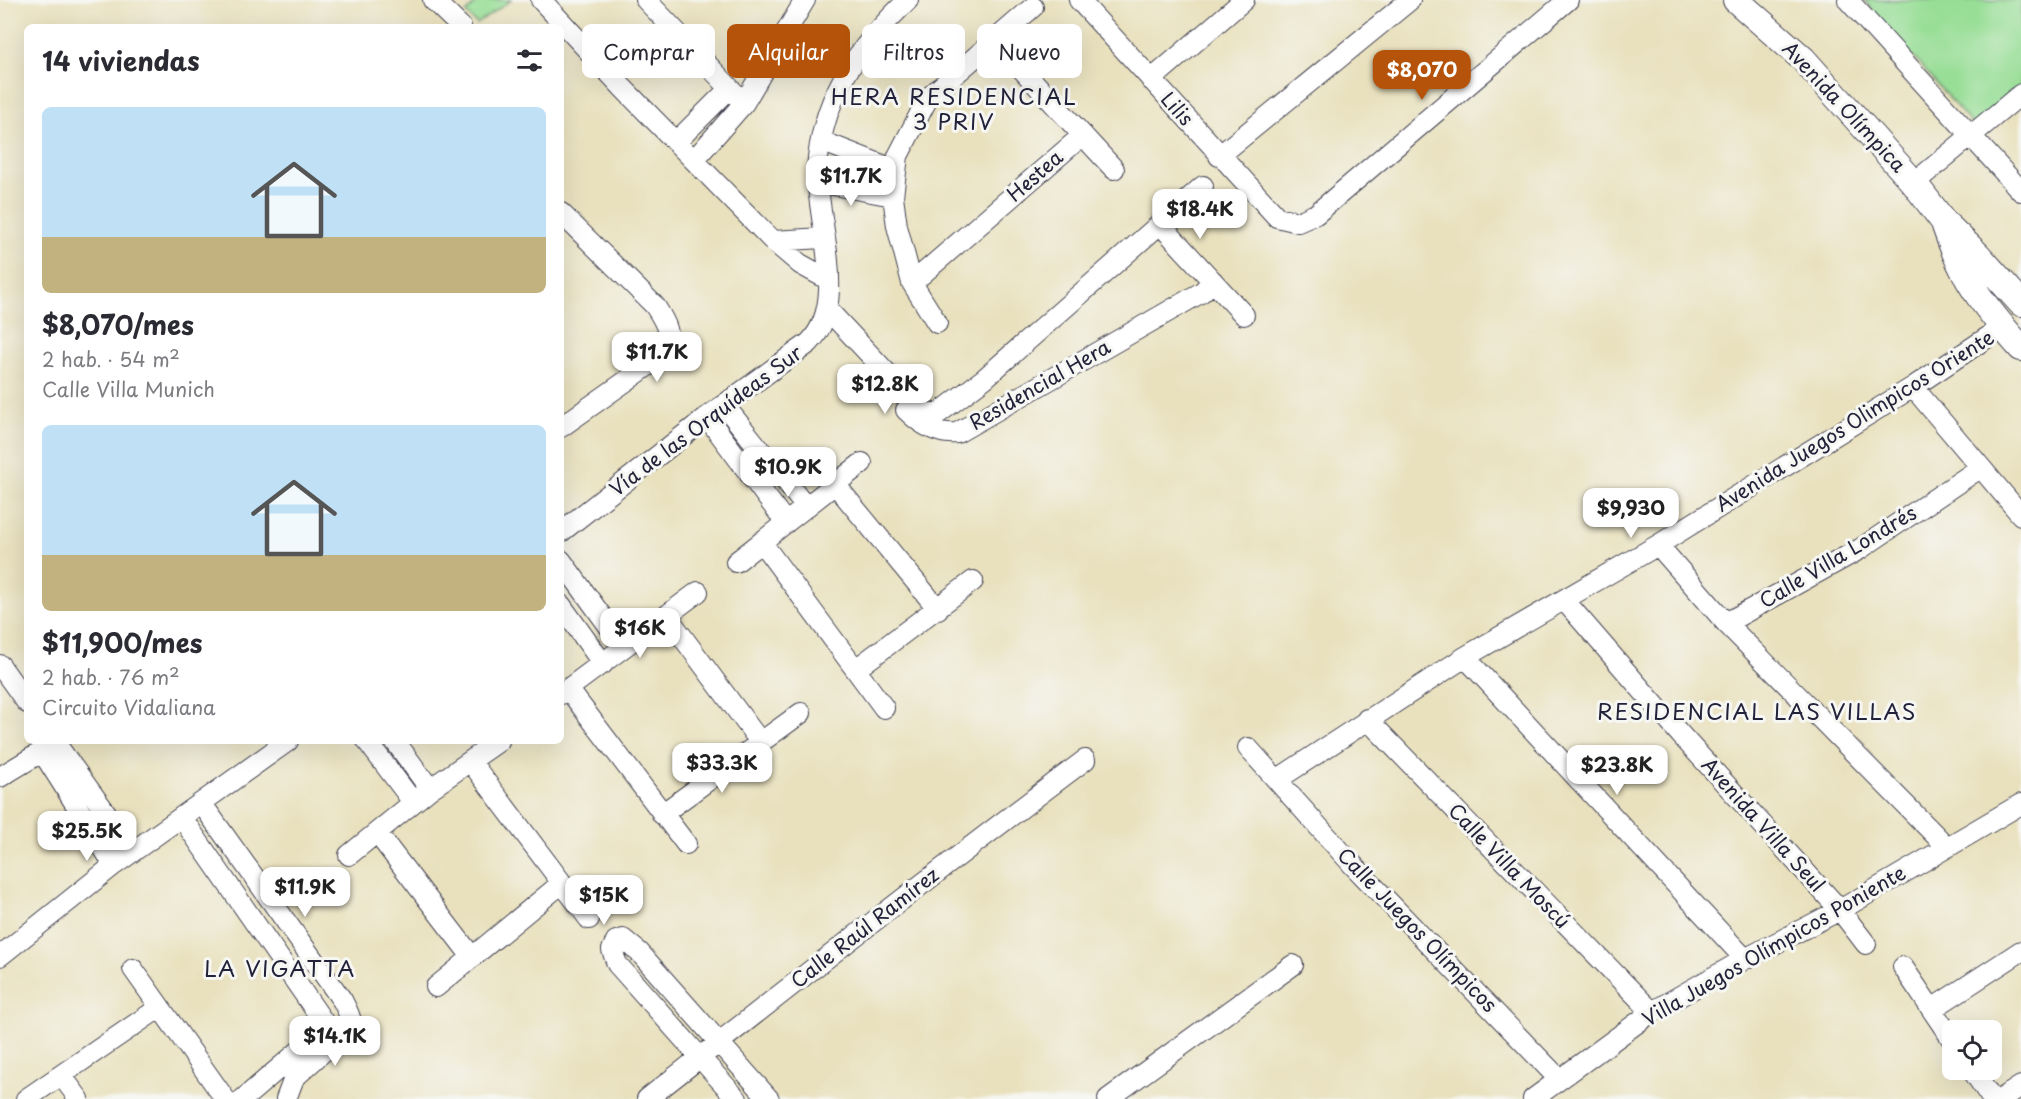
<!DOCTYPE html>
<html lang="es">
<meta charset="utf-8">
<style>
body{margin:0;font-family:"Playpen Sans",sans-serif;background:#f2f2f3;color:#2b2b33;height:100vh;display:flex;flex-direction:column;font-size:22px;white-space:nowrap}
*{box-sizing:border-box;margin:0}
p{font-size:20px;color:#7c7c81}
.icon{flex:none;width:33px;height:33px;fill:none;stroke:currentColor;stroke-width:2;stroke-linecap:round;stroke-linejoin:round}
.map{position:relative;flex:1;overflow:hidden}
.drawer{position:absolute;left:24px;top:24px;width:540px;height:720px;display:flex;flex-direction:column;background:#fff;border-radius:9px;box-shadow:0 6px 24px #0002}
.drawer>*{flex:none}
.guide{position:absolute;left:582px;top:24px;width:570px;height:54px;display:flex;gap:12px}
.fabs{position:absolute;left:1942px;top:1020px;display:grid;gap:12px}
.fabs a{display:grid;place-items:center;width:60px;height:60px;border-radius:9px;background:#fff;box-shadow:0 6px 24px #0002;font-size:30px}
.price{position:absolute;translate:-50% -51px;padding:0 14px;border-radius:12px;background:#fff;color:#222;font-size:20px;line-height:39px;filter:drop-shadow(0 2px 3px #0008)}
.price::after{content:'';position:absolute;left:50%;top:36px;width:18px;height:14px;margin-left:-9px;background:inherit;clip-path:polygon(0 0,100% 0,50% 100%)}
.price.active{background:#b45309;color:#fff}
ul{padding:0;list-style:none}
li{display:grid;align-content:center;gap:12px;height:318px;padding:0 18px}
li span{display:grid;place-items:center;height:186px;border-radius:9px;color:#555}
li>.icon{margin-inline-start:auto}
span .icon{width:108px;height:108px;fill:#fffc;stroke-width:1}
li b{font-size:26px}
h2{display:flex;justify-content:space-between;align-items:center;height:72px;padding:0 18px;font-size:26px}
.chip{padding:0 21px;border-radius:9px;background:#fff;box-shadow:0 6px 24px #0002;font-size:21px;line-height:54px}
.chip.active{background:#b45309;color:#fff}
.map>svg:first-child{display:block}
.park{fill:#98de96;stroke:#5d8068;stroke-width:1.5}
.lines{fill:none;stroke-linecap:round;stroke-linejoin:round}
.minor-casing{stroke:#403f4f;stroke-width:22}
.tertiary-casing{stroke:#403f4f;stroke-width:28}
.minor{stroke:#fff;stroke-width:20}
.tertiary{stroke:#fff;stroke-width:26}
.labels{text-anchor:middle;stroke-width:6;stroke-linejoin:round;paint-order:stroke}
.street-label{font-size:20px;fill:#22223b;stroke:#f6f6f2}
.quarter-label{font-size:22px;letter-spacing:1.5px;fill:#22223b;stroke:#f6f6f2}
</style>
<div class="map">
<svg width="2021" height="1099" viewBox="0 0 2021 1099">
<rect width="100%" height="100%" fill="#f6f6f2"/>
<filter id="ink" filterUnits="userSpaceOnUse"><feTurbulence type="fractalNoise" baseFrequency=".0167" numOctaves="2"/><feDisplacementMap in="SourceGraphic" scale="12" xChannelSelector="R" yChannelSelector="G"/><feConvolveMatrix kernelMatrix="1 2 1 2 8 2 1 2 1" color-interpolation-filters="sRGB"/></filter>
<filter id="wash" filterUnits="userSpaceOnUse"><feTurbulence type="fractalNoise" baseFrequency=".008" numOctaves="4" result="noise"/><feDisplacementMap in="SourceGraphic" scale="24" xChannelSelector="R" yChannelSelector="G"/><feGaussianBlur stdDeviation="1.35" result="paint"/><feColorMatrix in="noise" values="0 0 0 0 0 0 0 0 0 0 0 0 0 0 0 0 0 1.4 0 .05"/><feComposite in="paint" operator="in"/></filter>
<g filter="url(#wash)">
<rect width="100%" height="100%" fill="#e9e1be"/>
<!-- park -->
<path class="park" d="M 479,0 L 511,0 L 477,24 L 466,13 Z
M 1864,0 L 2021,0 L 2021,86 L 1974,127 Z"/>
</g>
<g filter="url(#ink)">
<g class="lines">
<!-- minor casing -->
<g class="minor-casing">
<path id="minor" d="M 433,0 L 461,27
M 541,0 L 623,88 L 773,241 L 800,264 L 829,280
M 646,0 L 744,103
M 1079,0 L 1277,217 L 1298,222 L 1316,214 L 1568,0
M 1848,0 L 2021,191
M 994,39 L 1114,169
M 1151,80 L 1244,0
M 821,141 L 895,170
M 676,142 L 729,89
M 1219,156 L 1410,0
M 694,160 L 744,103 L 805,0
M 817,182 L 893,196
M 1914,183 L 2021,94
M 561,213 L 655,306 C 666,323 674,336 663,355 L 561,427
M 1160,224 L 1244,315
M 773,241 L 823,238
M 912,283 L 1083,135
M 828,310 L 917,405 L 927,413 L 939,413 L 985,378 L 1203,186
M 937,323 L 912,283 L 897,226 L 893,196 L 898,156 L 928,98 L 1033,7
M 1913,387 L 2021,515
M 724,405 L 806,507
M 906,410 C 919,423 937,435 957,433 L 1164,314 L 1202,292 L 1213,281
M 707,417 L 786,523
M 835,484 L 938,609
M 561,532 L 707,417 L 809,343 C 852,300 812,214 818,158 C 826,90 860,46 908,0
M 762,543 L 884,708
M 1658,545 L 1726,623 L 1947,847
M 561,560 L 624,647
M 736,562 L 862,463
M 1564,600 L 1680,734 L 1840,910 L 1866,944
M 561,605 L 603,664
M 667,616 L 761,743
M 1726,623 L 1860,549 L 1980,468
M 1465,657 L 1745,959
M 0,665 L 27,703
M 856,669 L 973,581
M 569,690 L 686,844
M 561,694 L 698,592
M 1367,719 L 1652,1012
M 54,741 L 133,850
M 367,741 L 413,802
M 395,741 L 430,789
M 1248,748 L 1352,864 L 1558,1078
M 43,753 L 114,865
M 471,762 L 589,919
M 0,777 L 53,745
M 1278,779 L 1465,657 L 1658,545 L 1913,387 L 2003,327
M 662,814 L 801,713
M 182,818 L 327,1027 L 337,1039 C 361,1034 350,1015 342,1000 L 202,804
M 377,833 L 472,957
M 349,855 L 430,789 L 499,741
M 0,956 L 114,865 L 288,741
M 1903,967 L 1953,1041
M 133,969 L 225,1099
M 436,987 L 562,883
M 1932,1009 L 2021,951
M 1972,1070 L 1992,1099
M 61,1075 L 79,1099
M 26,1099 L 159,1008
M 243,1099 L 327,1027
M 286,1099 L 294,1078 L 337,1039
M 647,1099 C 792,985 937,871 1085,760
M 737,1099 L 617,964 L 612,950 L 616,941 L 623,939 L 640,953 L 769,1099
M 1108,1099 L 1293,965
M 1533,1099 L 1652,1012 L 1745,959 L 1840,910 L 2021,804
M 2001,1099 L 2021,1086"/>
</g>
<!-- tertiary casing -->
<g class="tertiary-casing">
<path id="tertiary" d="M 1736,0 L 1803,59 L 1914,183 L 1944,222 L 1977,254 L 2021,303
M 1945,226 C 1963,280 1983,305 2021,348"/>
</g>
<!-- minor -->
<use href="#minor" class="minor"/>
<!-- tertiary -->
<use href="#tertiary" class="tertiary"/>
</g>
</g>
<g class="labels">
<!-- street labels -->
<g class="street-label">
<text transform="translate(1844 107) rotate(47)" y="7">Avenida Olímpica</text>
<text transform="translate(1177 109) rotate(48)" y="7">Lilis</text>
<text transform="translate(1035 176) rotate(-41)" y="7">Hestea</text>
<text transform="translate(1040 385) rotate(-30)" y="7">Residencial Hera</text>
<text transform="translate(706 421) rotate(-37)" y="7">Vía de las Orquídeas Sur</text>
<text transform="translate(1855 421) rotate(-32)" y="7">Avenida Juegos Olimpicos Oriente</text>
<text transform="translate(1838 557) rotate(-31)" y="7">Calle Villa Londrés</text>
<text transform="translate(1763 825) rotate(48)" y="7">Avenida Villa Seul</text>
<text transform="translate(1509 866) rotate(46)" y="7">Calle Villa Moscú</text>
<text transform="translate(865 928) rotate(-38)" y="7">Calle Raúl Ramírez</text>
<text transform="translate(1417 930) rotate(46)" y="7">Calle Juegos Olímpicos</text>
<text transform="translate(1774 946) rotate(-30)" y="7">Villa Juegos Olímpicos Poniente</text>
</g>
<!-- quarter labels -->
<g class="quarter-label">
<text x="954" y="105">HERA RESIDENCIAL<tspan x="954" dy="25">3 PRIV</tspan></text>
<text x="1757" y="720">RESIDENCIAL LAS VILLAS</text>
<text x="280" y="977">LA VIGATTA</text>
</g>
</g>
</svg>
<div class="fabs">
<a><svg class="icon" aria-label="locate" viewBox="0 0 24 24"><circle cx="12" cy="12" r="6"/><path d="M12 2v4M12 18v4M2 12h4M18 12h4"/></svg></a>
</div>
<b class="price active" style="left:1422px;top:101px">$8,070</b>
<b class="price" style="left:851px;top:207px">$11.7K</b>
<b class="price" style="left:1200px;top:240px">$18.4K</b>
<b class="price" style="left:657px;top:383px">$11.7K</b>
<b class="price" style="left:885px;top:415px">$12.8K</b>
<b class="price" style="left:788px;top:498px">$10.9K</b>
<b class="price" style="left:1631px;top:539px">$9,930</b>
<b class="price" style="left:640px;top:659px">$16K</b>
<b class="price" style="left:722px;top:794px">$33.3K</b>
<b class="price" style="left:1617px;top:796px">$23.8K</b>
<b class="price" style="left:87px;top:862px">$25.5K</b>
<b class="price" style="left:305px;top:918px">$11.9K</b>
<b class="price" style="left:604px;top:926px">$15K</b>
<b class="price" style="left:335px;top:1067px">$14.1K</b>
<div class="guide">
<a class="chip">Comprar</a>
<a class="chip active">Alquilar</a>
<a class="chip">Filtros</a>
<a class="chip">Nuevo</a>
</div>
<section class="drawer">
<h2>14 viviendas<svg class="icon" aria-label="filters" viewBox="0 0 24 24"><path d="M4 7h16M4 17h16"/><circle cx="9" cy="7" r="2"/><circle cx="15" cy="17" r="2"/></svg></h2>
<ul>
<li><span style="background:linear-gradient(#bfe0f5 70%,#c2b280 0)"><svg class="icon" aria-label="home" viewBox="0 0 24 24"><path d="M3 11l9-7 9 7M6 9v11h12V9"/></svg></span><div><b>$8,070/mes</b><p>2 hab. · 54 m²</p><p>Calle Villa Munich</p></div></li>
<li><span style="background:linear-gradient(#bfe0f5 70%,#c2b280 0)"><svg class="icon" aria-label="home" viewBox="0 0 24 24"><path d="M3 11l9-7 9 7M6 9v11h12V9"/></svg></span><div><b>$11,900/mes</b><p>2 hab. · 76 m²</p><p>Circuito Vidaliana</p></div></li>
</ul>
</section>
</div>
